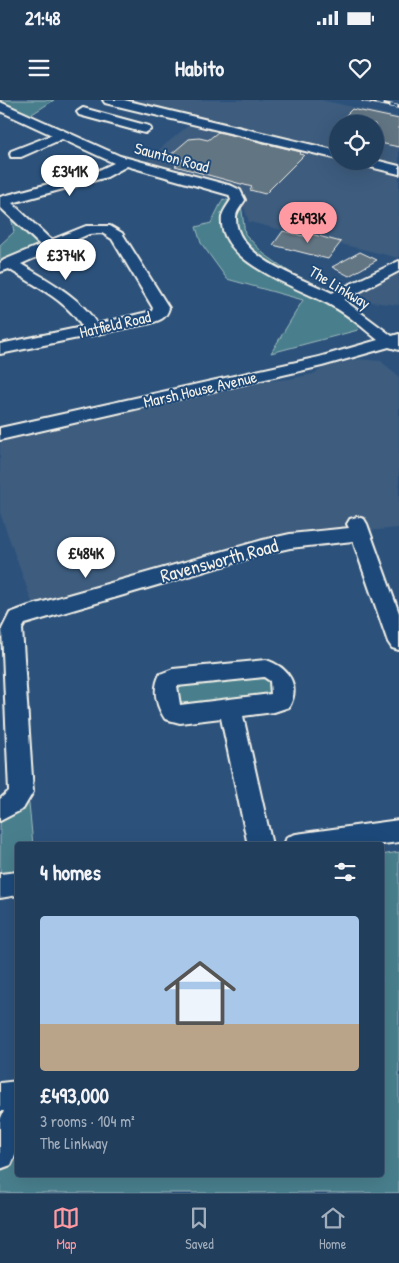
<!DOCTYPE html>
<meta charset="utf-8">
<style>
body{margin:0;font-family:"Patrick Hand",sans-serif;background:#2d4966;color:#f1f3f6;height:100vh;display:flex;flex-direction:column;font-size:19px;white-space:nowrap}
*{box-sizing:border-box;margin:0}
p{font-size:16px;color:#a2aebc}
.icon{flex:none;width:28px;height:28px;fill:none;stroke:currentColor;stroke-width:2;stroke-linecap:round;stroke-linejoin:round}
.map{position:relative;flex:1;overflow:hidden}
.side{position:absolute;left:15px;top:742px;width:369px;height:335px;display:flex;flex-direction:column;background:#213e5d;border-radius:5px;box-shadow:0 5px 20px #0002,0 0 0 1px #3e5772}
.side>*{flex:none}
.controls{position:absolute;left:329px;top:15px;display:grid;gap:10px}
.controls a{display:grid;place-items:center;width:55px;height:55px;border-radius:50%;background:#213e5d;box-shadow:0 5px 20px #0002,0 0 0 1px #3e5772;font-size:25px}
.price{position:absolute;translate:-50% -42px;padding:0 11px;border-radius:18px;background:#fff;color:#222;font-size:16px;line-height:32px;filter:drop-shadow(0 1px 2px #0008)}
.price::after{content:'';position:absolute;left:50%;top:30px;width:15px;height:11px;margin-left:-8px;background:inherit;clip-path:polygon(0 0,100% 0,50% 100%)}
.price.active{background:#ff9aa2;color:#111}
ul{padding:0;list-style:none}
li{display:grid;align-content:center;gap:10px;height:265px;padding:0 25px}
li span{display:grid;place-items:center;height:155px;border-radius:5px;color:#555}
li>.icon{margin-inline-start:auto}
span .icon{width:90px;height:90px;fill:#fffc;stroke-width:1}
li b{font-size:21px}
h2{display:flex;justify-content:space-between;align-items:center;height:60px;padding:0 25px;font-size:21px}
.status{display:flex;justify-content:space-between;align-items:center;height:35px;padding:0 25px;background:#213e5d;direction:ltr}
.status svg{height:14px;fill:currentColor}
header{display:flex;justify-content:space-between;align-items:center;height:65px;padding:0 25px;background:#213e5d;font-size:22px;font-weight:700}
.tab-bar{display:flex;justify-content:space-around;align-items:center;height:70px;border-top:1px solid #3e5772;background:#213e5d;font-size:14px;color:#a2aebc}
.tab-bar a{display:grid;justify-items:center;gap:2px}
.tab-bar .active{color:#ff9aa2}
.map>svg:first-child{display:block}
.built{fill:#3c5c7e;fill-rule:evenodd}
.green{fill:#4a7f8d;stroke:#9fb8ba}
.building{fill:#627483;stroke:#f4f1e8}
.lines{fill:none;stroke-linecap:round;stroke-linejoin:round}
.minor-casing{stroke:#f4f1e8;stroke-width:4}
.minor{fill:#1f4a7a;fill-rule:evenodd}
.rail-casing{stroke:#f4f1e8;stroke-width:4}
.rail{stroke:#1f4a7a;stroke-width:2.5;stroke-dasharray:7;stroke-linecap:butt}
.labels{text-anchor:middle;stroke-width:4;stroke-linejoin:round;paint-order:stroke}
.far-street-label{font-size:16px;fill:#f4f1e8;stroke:#1f4a7a}
.street-label{font-size:19px;fill:#f4f1e8;stroke:#1f4a7a}
</style>
<div class="status"><b>21:48</b><svg viewBox="0 0 49 12"><path d="M0 12V9h3v3zM5 12V6h3v6zM10 12V3h3v9zM15 12V0h3v12zM26 1h20v11H26zM47 4h2v5h-2z"/></svg></div>
<header><svg class="icon" aria-label="menu" viewBox="0 0 24 24"><path d="M4 6h16M4 12h16M4 18h16"/></svg>Habito<svg class="icon" aria-label="heart" viewBox="0 0 24 24"><path d="M12 20l-8-8c-3-5 5-10 8-4 3-6 11-1 8 4z"/></svg></header>
<div class="map">
<svg width="399" height="1093" viewBox="0 0 399 1093">
<rect width="100%" height="100%" fill="#2c527c"/>
<filter id="ink" filterUnits="userSpaceOnUse"><feTurbulence type="fractalNoise" baseFrequency=".02" numOctaves="2"/><feDisplacementMap in="SourceGraphic" scale="10" xChannelSelector="R" yChannelSelector="G"/><feConvolveMatrix kernelMatrix="1 2 1 2 8 2 1 2 1" color-interpolation-filters="sRGB"/></filter>
<g filter="url(#ink)">
<!-- built -->
<path class="built" d="M 113,0 L 321,0 L 399,17 L 399,158 L 249,122 L 238,89 L 143,63 L 196,19 ZM 338,24 L 375,24 L 375,61 L 338,61 Z
M 399,168 L 399,205 L 360,201 L 350,194 Z
M 358,259 L 381,261 L 399,277 L 399,428 L 280,439 L 33,505 L 0,413 L 0,342 L 256,282 L 289,279 L 313,274 L 324,268 Z"/>
<!-- green -->
<path class="green" d="M 0,0 L 54,0 L 29,16 L 0,3 Z
M 223,99 L 241,104 L 245,134 L 264,154 L 335,204 L 357,222 L 358,230 L 271,253 L 303,200 L 227,179 L 201,143 L 196,127 L 211,123 Z
M 10,111 L 42,145 L 0,165 L 0,145 L 14,132 Z
M 274,569 L 278,602 L 173,613 L 168,580 Z
M 29,703 L 33,745 L 18,745 L 17,777 L 0,780 L 0,708 Z
M 399,752 L 399,1093 L 0,1093 L 0,989 L 17,986 L 18,1075 L 381,1075 L 381,755 Z"/>
<!-- building -->
<path class="building" d="M 352,9 L 399,19 L 399,47 L 375,42 L 375,24 L 337,24 Z
M 218,32 L 301,52 L 299,54 L 304,55 L 265,94 L 250,90 L 252,87 L 175,66 L 184,60 L 169,56 L 189,39 L 199,38 L 208,40 Z
M 283,131 L 308,137 L 311,134 L 341,142 L 328,159 L 273,145 Z
M 360,152 L 377,160 L 349,176 L 332,167 Z"/>
<g class="lines">
<!-- minor casing -->
<g class="minor-casing">
<path id="minor" d="M 103,0 L 124,0 L 338,51 L 338,59 L 105,3 Z
M 0,2 L 120,56 L 232,86 L 240,90 L 245,100 C 242,105 236,111 236,117 C 234,157 303,179 332,193 L 399,161 L 399,171 L 344,200 L 392,236 L 399,234 L 399,250 L 389,247 L 322,266 L 0,340 L 0,328 L 319,257 L 378,240 C 363,228 349,215 332,206 C 301,188 217,163 222,117 C 223,111 228,105 231,100 L 229,95 L 127,66 L 107,77 L 12,103 L 51,140 L 86,126 L 110,126 L 122,133 L 169,208 C 166,218 161,220 151,223 L 0,254 L 0,244 L 82,227 C 67,200 35,186 9,169 L 0,172 L 0,163 L 4,160 L 40,145 L 0,107 L 0,97 L 97,71 L 114,63 L 62,39 L 21,57 L 11,57 L 10,54 L 11,51 L 52,35 L 0,11 ZM 102,133 L 112,139 L 153,208 L 152,211 L 97,224 C 79,196 49,181 21,164 L 89,134 Z
M 83,8 L 149,26 L 151,29 L 145,33 L 79,15 L 77,12 Z
M 375,60 L 399,66 L 399,74 L 358,64 L 357,61 Z
M 357,417 L 364,419 L 367,424 L 399,513 L 399,550 L 392,548 L 388,542 L 353,441 L 290,448 L 263,454 L 25,524 L 22,529 L 33,692 L 23,709 L 0,721 L 0,699 L 9,691 L 2,529 L 10,513 L 29,506 L 263,440 L 290,434 L 349,428 L 347,424 L 350,419 Z
M 266,560 C 288,567 301,585 289,607 L 274,612 L 243,616 L 272,745 L 248,745 L 221,618 L 180,623 L 165,619 C 156,605 152,590 160,574 L 173,569 ZM 264,577 L 270,581 L 271,594 L 180,605 L 177,586 Z
M 399,720 L 399,742 L 375,745 L 284,745 L 287,737 L 296,734 Z
M 18,772 L 18,795 L 0,798 L 0,774 Z
M 18,981 L 18,1049 L 11,1065 L 0,1069 L 0,1020 L 4,1011 L 0,1011 L 0,983 Z"/>
</g>
<!-- minor -->
<use href="#minor" class="minor"/>
<!-- rail casing -->
<g class="rail-casing">
<path id="rail" d="M 363,0 L 399,7"/>
</g>
<!-- rail -->
<use href="#rail" class="rail"/>
</g>
</g>
<g class="labels">
<!-- far-street labels -->
<g class="far-street-label">
<text transform="translate(172 57) rotate(15)" y="6">Saunton Road</text>
<text transform="translate(340 187) rotate(31)" y="6">The Linkway</text>
<text transform="translate(115 224) rotate(-13)" y="6">Hatfield Road</text>
<text transform="translate(200 289) rotate(-13)" y="6">Marsh House Avenue</text>
</g>
<!-- street labels -->
<g class="street-label">
<text transform="translate(219 460) rotate(-15)" y="7">Ravensworth Road</text>
</g>
</g>
</svg>
<div class="controls">
<a><svg class="icon" aria-label="locate" viewBox="0 0 24 24"><circle cx="12" cy="12" r="6"/><path d="M12 2v4M12 18v4M2 12h4M18 12h4"/></svg></a>
</div>
<b class="price" style="left:70px;top:97px">£341K</b>
<b class="price active" style="left:308px;top:144px">£493K</b>
<b class="price" style="left:66px;top:181px">£374K</b>
<b class="price" style="left:86px;top:479px">£484K</b>
<section class="side">
<h2>4 homes<svg class="icon" aria-label="filters" viewBox="0 0 24 24"><path d="M4 7h16M4 17h16"/><circle cx="9" cy="7" r="2"/><circle cx="15" cy="17" r="2"/></svg></h2>
<ul>
<li><span style="background:linear-gradient(#a9c7e8 70%,#b9a48a 0)"><svg class="icon" aria-label="home" viewBox="0 0 24 24"><path d="M3 11l9-7 9 7M6 9v11h12V9"/></svg></span><div><b>£493,000</b><p>3 rooms · 104 m²</p><p>The Linkway</p></div></li>
</ul>
</section>
</div>
<nav class="tab-bar">
<a class="active"><svg class="icon" aria-label="map" viewBox="0 0 24 24"><path d="M3 6l6-2 6 2 6-2v14l-6 2-6-2-6 2zM9 4v14M15 6v14"/></svg>Map</a>
<a><svg class="icon" aria-label="saved" viewBox="0 0 24 24"><path d="M7 4h10v16l-5-4-5 4z"/></svg>Saved</a>
<a><svg class="icon" aria-label="home" viewBox="0 0 24 24"><path d="M3 11l9-7 9 7M6 9v11h12V9"/></svg>Home</a>
</nav>
